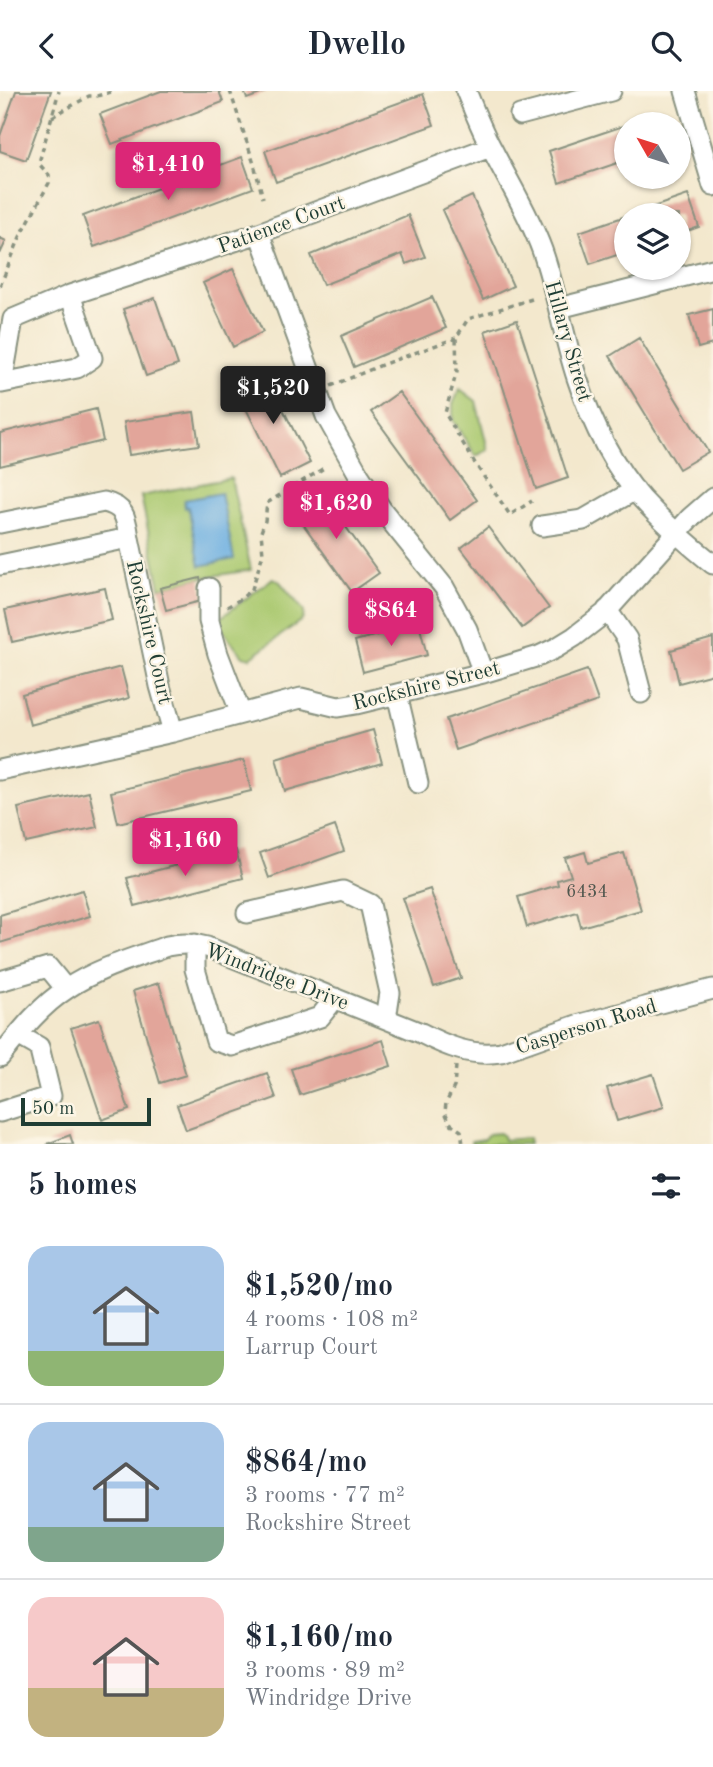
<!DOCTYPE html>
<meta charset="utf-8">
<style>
body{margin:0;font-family:"Old Standard TT",serif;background:#f2f2f3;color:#1f2937;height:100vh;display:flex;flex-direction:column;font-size:26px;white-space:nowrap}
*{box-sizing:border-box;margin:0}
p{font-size:23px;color:#747a83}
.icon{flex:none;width:38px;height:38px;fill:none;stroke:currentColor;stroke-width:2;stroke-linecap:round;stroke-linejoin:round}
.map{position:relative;height:1053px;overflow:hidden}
.side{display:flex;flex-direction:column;background:#fff;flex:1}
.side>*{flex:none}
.needle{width:46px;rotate:309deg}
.fabs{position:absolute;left:614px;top:21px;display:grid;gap:14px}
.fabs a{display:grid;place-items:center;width:77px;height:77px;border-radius:50%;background:#fff;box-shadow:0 2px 5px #0004;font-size:35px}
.scale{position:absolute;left:21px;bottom:18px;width:130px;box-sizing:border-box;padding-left:7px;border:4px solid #1f3d34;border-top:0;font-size:19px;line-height:24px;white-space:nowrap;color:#1f3d34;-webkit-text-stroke:5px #fcf5e5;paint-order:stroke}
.price{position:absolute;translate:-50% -60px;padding:0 16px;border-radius:7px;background:#db2777;color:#fff;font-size:23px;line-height:46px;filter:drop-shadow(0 2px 4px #0008)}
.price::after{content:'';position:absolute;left:50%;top:42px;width:21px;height:16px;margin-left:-10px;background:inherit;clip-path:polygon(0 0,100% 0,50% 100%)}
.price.current{background:#222;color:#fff}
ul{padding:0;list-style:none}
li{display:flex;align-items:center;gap:21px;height:175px;padding:0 28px}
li+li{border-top:2px solid #e0e1e3}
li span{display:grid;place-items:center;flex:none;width:196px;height:140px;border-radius:21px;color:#555}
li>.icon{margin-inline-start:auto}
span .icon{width:84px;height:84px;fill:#fffc;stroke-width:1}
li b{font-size:30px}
h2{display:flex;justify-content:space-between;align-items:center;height:84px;padding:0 28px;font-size:30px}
header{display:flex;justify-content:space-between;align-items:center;height:91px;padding:0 28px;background:#fff;font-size:32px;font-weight:800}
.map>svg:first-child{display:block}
.green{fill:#aac970;stroke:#648352;stroke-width:2}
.water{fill:#6cafe1;stroke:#46768a;stroke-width:2}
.building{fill:#e2a59a}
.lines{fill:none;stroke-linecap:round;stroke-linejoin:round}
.minor-casing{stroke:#899280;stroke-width:23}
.path{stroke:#899280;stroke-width:3.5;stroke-dasharray:5 5;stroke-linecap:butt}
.minor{stroke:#fff;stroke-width:19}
.labels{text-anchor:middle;stroke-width:5;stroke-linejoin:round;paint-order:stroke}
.number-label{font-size:18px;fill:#50574e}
.street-label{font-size:21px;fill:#1f3d34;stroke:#fcf5e5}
</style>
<header><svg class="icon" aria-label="back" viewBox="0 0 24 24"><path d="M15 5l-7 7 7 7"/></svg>Dwello<svg class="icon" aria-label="search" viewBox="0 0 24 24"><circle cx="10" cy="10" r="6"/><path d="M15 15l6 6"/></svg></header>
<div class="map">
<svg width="713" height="1053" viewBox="0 0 713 1053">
<rect width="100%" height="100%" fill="#fcf5e5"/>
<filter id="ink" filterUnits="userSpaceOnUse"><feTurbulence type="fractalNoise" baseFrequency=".0143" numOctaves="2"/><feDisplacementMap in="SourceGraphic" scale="14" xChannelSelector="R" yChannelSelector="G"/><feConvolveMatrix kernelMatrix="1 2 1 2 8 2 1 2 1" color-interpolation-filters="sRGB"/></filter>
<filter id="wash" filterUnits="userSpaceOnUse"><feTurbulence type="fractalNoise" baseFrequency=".00686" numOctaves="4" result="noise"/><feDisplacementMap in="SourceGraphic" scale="28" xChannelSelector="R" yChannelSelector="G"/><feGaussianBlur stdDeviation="1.57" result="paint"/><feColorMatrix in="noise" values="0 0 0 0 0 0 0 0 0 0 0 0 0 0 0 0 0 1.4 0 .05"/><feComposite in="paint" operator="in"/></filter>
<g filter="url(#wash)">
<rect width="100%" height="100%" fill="#f3e8cd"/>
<!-- green -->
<path class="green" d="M 460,298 L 476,310 L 488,359 L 476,365 L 453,330 L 453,313 Z
M 231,387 L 251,479 L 200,487 L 160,497 L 141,405 Z
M 273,487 L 280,491 L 304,520 L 303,528 L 250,567 L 243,565 L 219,535 L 219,528 Z
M 499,1042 L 503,1045 L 504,1049 L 528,1047 L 529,1053 L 471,1053 L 471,1050 L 484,1048 L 488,1043 Z"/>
<!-- water -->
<path class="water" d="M 221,402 L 234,468 L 200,475 L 188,416 L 185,417 L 184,409 Z"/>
<g id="blocks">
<!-- building -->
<path class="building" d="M 16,0 L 51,0 L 26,69 L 0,60 L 0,45 Z
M 161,0 L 219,0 L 223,11 L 112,53 L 100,23 Z
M 244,0 L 268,0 L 247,8 Z
M 423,3 L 434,34 L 276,91 L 265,60 Z
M 661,23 L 664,33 L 630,33 Z
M 626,34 L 626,69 L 559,92 L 549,60 Z
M 242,66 L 253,97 L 94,156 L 83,125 Z
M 688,104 L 699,136 L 679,143 L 679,124 L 630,124 Z
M 472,105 L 513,195 L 483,209 L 442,119 Z
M 408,124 L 425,166 L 406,173 L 402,163 L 323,194 L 311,164 Z
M 626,125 L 626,161 L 590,173 L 579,141 Z
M 0,147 L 6,150 L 0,163 Z
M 233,178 L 263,241 L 233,256 L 203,192 Z
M 432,206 L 446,237 L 354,276 L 341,245 Z
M 155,207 L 178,274 L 146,285 L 123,218 Z
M 713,218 L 713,253 L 698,257 L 689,224 Z
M 517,229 L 568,387 L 536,398 L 485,240 Z
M 639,247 L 708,361 L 679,378 L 610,265 Z
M 265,282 L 310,372 L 280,387 L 236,297 Z
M 399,301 L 477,409 L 450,429 L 371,321 Z
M 96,318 L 103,350 L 0,375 L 0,342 Z
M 194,321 L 199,354 L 129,364 L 124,331 Z
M 320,400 L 379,482 L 352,501 L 293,419 Z
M 488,436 L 549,517 L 522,537 L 461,457 Z
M 200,487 L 205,509 L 166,519 L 160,497 Z
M 105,497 L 112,529 L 12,551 L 5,519 Z
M 419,533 L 427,564 L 363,581 L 355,550 Z
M 713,547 L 713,583 L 679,592 L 671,559 Z
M 121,576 L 129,607 L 30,634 L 22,603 Z
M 587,579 L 598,610 L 456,659 L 446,628 Z
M 373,639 L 382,672 L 285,700 L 276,667 Z
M 244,669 L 251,700 L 118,732 L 111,701 Z
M 89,701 L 97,736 L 26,752 L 18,717 Z
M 335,735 L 344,760 L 269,787 L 260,762 Z
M 236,759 L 243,787 L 135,815 L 127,787 Z
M 585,761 L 588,772 L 624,762 L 641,819 L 581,836 L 577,821 L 527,836 L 518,806 L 558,794 L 557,789 L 571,785 L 565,767 Z
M 430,798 L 461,887 L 434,896 L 403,807 Z
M 82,799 L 90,825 L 0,852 L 0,824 Z
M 159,892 L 186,984 L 160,992 L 133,900 Z
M 99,928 L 129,1019 L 102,1029 L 71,937 Z
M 383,949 L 391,975 L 300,1004 L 291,978 Z
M 267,982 L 276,1007 L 186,1039 L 177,1014 Z
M 653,983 L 664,1016 L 617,1030 L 607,997 Z
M 70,1044 L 73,1053 L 47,1053 Z"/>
</g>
</g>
<g filter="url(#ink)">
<use href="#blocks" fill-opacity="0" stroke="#899280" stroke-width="2"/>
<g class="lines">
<!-- minor casing -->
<g class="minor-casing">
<path id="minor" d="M 466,0 C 474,19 482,40 492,58 C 509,92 529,123 542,159 C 557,201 563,245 577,287 C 591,330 612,374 642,408 C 664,432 688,453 713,473
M 685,0 L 713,95
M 520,24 L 611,0
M 259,142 L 326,325 L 359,384 L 382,419 L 444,496 L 467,538 L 483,582
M 70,204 L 259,142 L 490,56
M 70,204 L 92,267 L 77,277 L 2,292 L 13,228 Z
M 559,217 L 713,178
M 0,432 L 104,411 C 126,416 126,428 129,447
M 542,435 L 583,429 L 635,399
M 0,474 L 129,447 L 160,595 L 173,641
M 209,497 L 209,530 L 218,563 L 241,623
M 607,519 L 627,548 L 641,602
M 397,603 L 418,692
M 0,679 L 173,641 L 301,607 L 338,616 L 356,613 L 483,582 L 539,565 L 556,557 L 574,546 L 605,522 L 690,427 L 713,407
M 247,822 L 343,800 L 370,813 L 390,902 L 386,928
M 195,853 L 195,878 L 216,950 L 232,955 L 320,926 L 335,907
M 0,890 L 48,876 L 66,898
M 0,966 C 20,941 40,915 68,897 C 98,877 134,867 167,855 C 181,852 193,852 207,856 L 421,942 C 446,955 472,966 501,961 L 577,934 L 713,898
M 0,1021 L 51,1005 L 39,956 L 18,944"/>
</g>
<!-- path -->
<path class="path" d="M 230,0 L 254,73 L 263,107
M 52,26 L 89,5 L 97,5 L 115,0
M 0,195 L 20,146 L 49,92 L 49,84 L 40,74 L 40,68 L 59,0
M 532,208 L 468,228 L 456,247 L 457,280 L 445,322 L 476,374 L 510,424 L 532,410
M 331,295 L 384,273 L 456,247
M 227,516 L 241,508 L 252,498 L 263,463 L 261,441 L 265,430 L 267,412 L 324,377
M 456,975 L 454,996 L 446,1012 L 445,1021 L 450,1032 L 461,1040 L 463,1053"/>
<!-- minor -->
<use href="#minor" class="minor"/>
</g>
</g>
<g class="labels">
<!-- number labels -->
<g class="number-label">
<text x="587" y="806">6434</text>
</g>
<!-- street labels -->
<g class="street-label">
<text transform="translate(281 133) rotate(-20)" y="7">Patience Court</text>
<text transform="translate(569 250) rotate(74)" y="7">Hillary Street</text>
<text transform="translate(150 541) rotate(77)" y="7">Rockshire Court</text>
<text transform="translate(426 594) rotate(-14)" y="7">Rockshire Street</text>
<text transform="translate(277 885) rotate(21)" y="7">Windridge Drive</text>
<text transform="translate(586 935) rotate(-17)" y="7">Casperson Road</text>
</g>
</g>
</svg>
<div class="fabs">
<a><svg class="needle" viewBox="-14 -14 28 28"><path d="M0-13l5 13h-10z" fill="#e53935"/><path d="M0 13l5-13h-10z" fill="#747a83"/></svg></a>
<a><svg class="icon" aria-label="layers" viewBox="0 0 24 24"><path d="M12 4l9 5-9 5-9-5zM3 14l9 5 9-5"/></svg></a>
</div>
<div class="scale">50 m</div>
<b class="price" style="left:168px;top:111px">$1,410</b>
<b class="price current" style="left:273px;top:335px">$1,520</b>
<b class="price" style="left:336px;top:450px">$1,620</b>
<b class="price" style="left:391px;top:557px">$864</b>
<b class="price" style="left:185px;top:787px">$1,160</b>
</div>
<section class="side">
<h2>5 homes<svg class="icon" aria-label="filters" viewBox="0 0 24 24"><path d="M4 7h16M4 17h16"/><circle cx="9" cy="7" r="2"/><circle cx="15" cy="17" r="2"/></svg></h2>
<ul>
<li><span style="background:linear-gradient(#a9c7e8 75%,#8fb573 0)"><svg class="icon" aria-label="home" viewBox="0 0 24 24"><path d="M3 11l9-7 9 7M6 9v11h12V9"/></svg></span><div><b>$1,520/mo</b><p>4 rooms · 108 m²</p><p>Larrup Court</p></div></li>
<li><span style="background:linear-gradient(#a9c7e8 75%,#7fa58c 0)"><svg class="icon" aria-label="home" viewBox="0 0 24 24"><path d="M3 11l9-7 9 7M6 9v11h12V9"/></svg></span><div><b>$864/mo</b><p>3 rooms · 77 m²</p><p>Rockshire Street</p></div></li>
<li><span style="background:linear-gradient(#f6c9c9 65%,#c2b280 0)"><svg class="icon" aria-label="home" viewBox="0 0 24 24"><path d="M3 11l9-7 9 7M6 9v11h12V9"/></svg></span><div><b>$1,160/mo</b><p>3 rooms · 89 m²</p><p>Windridge Drive</p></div></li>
</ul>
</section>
